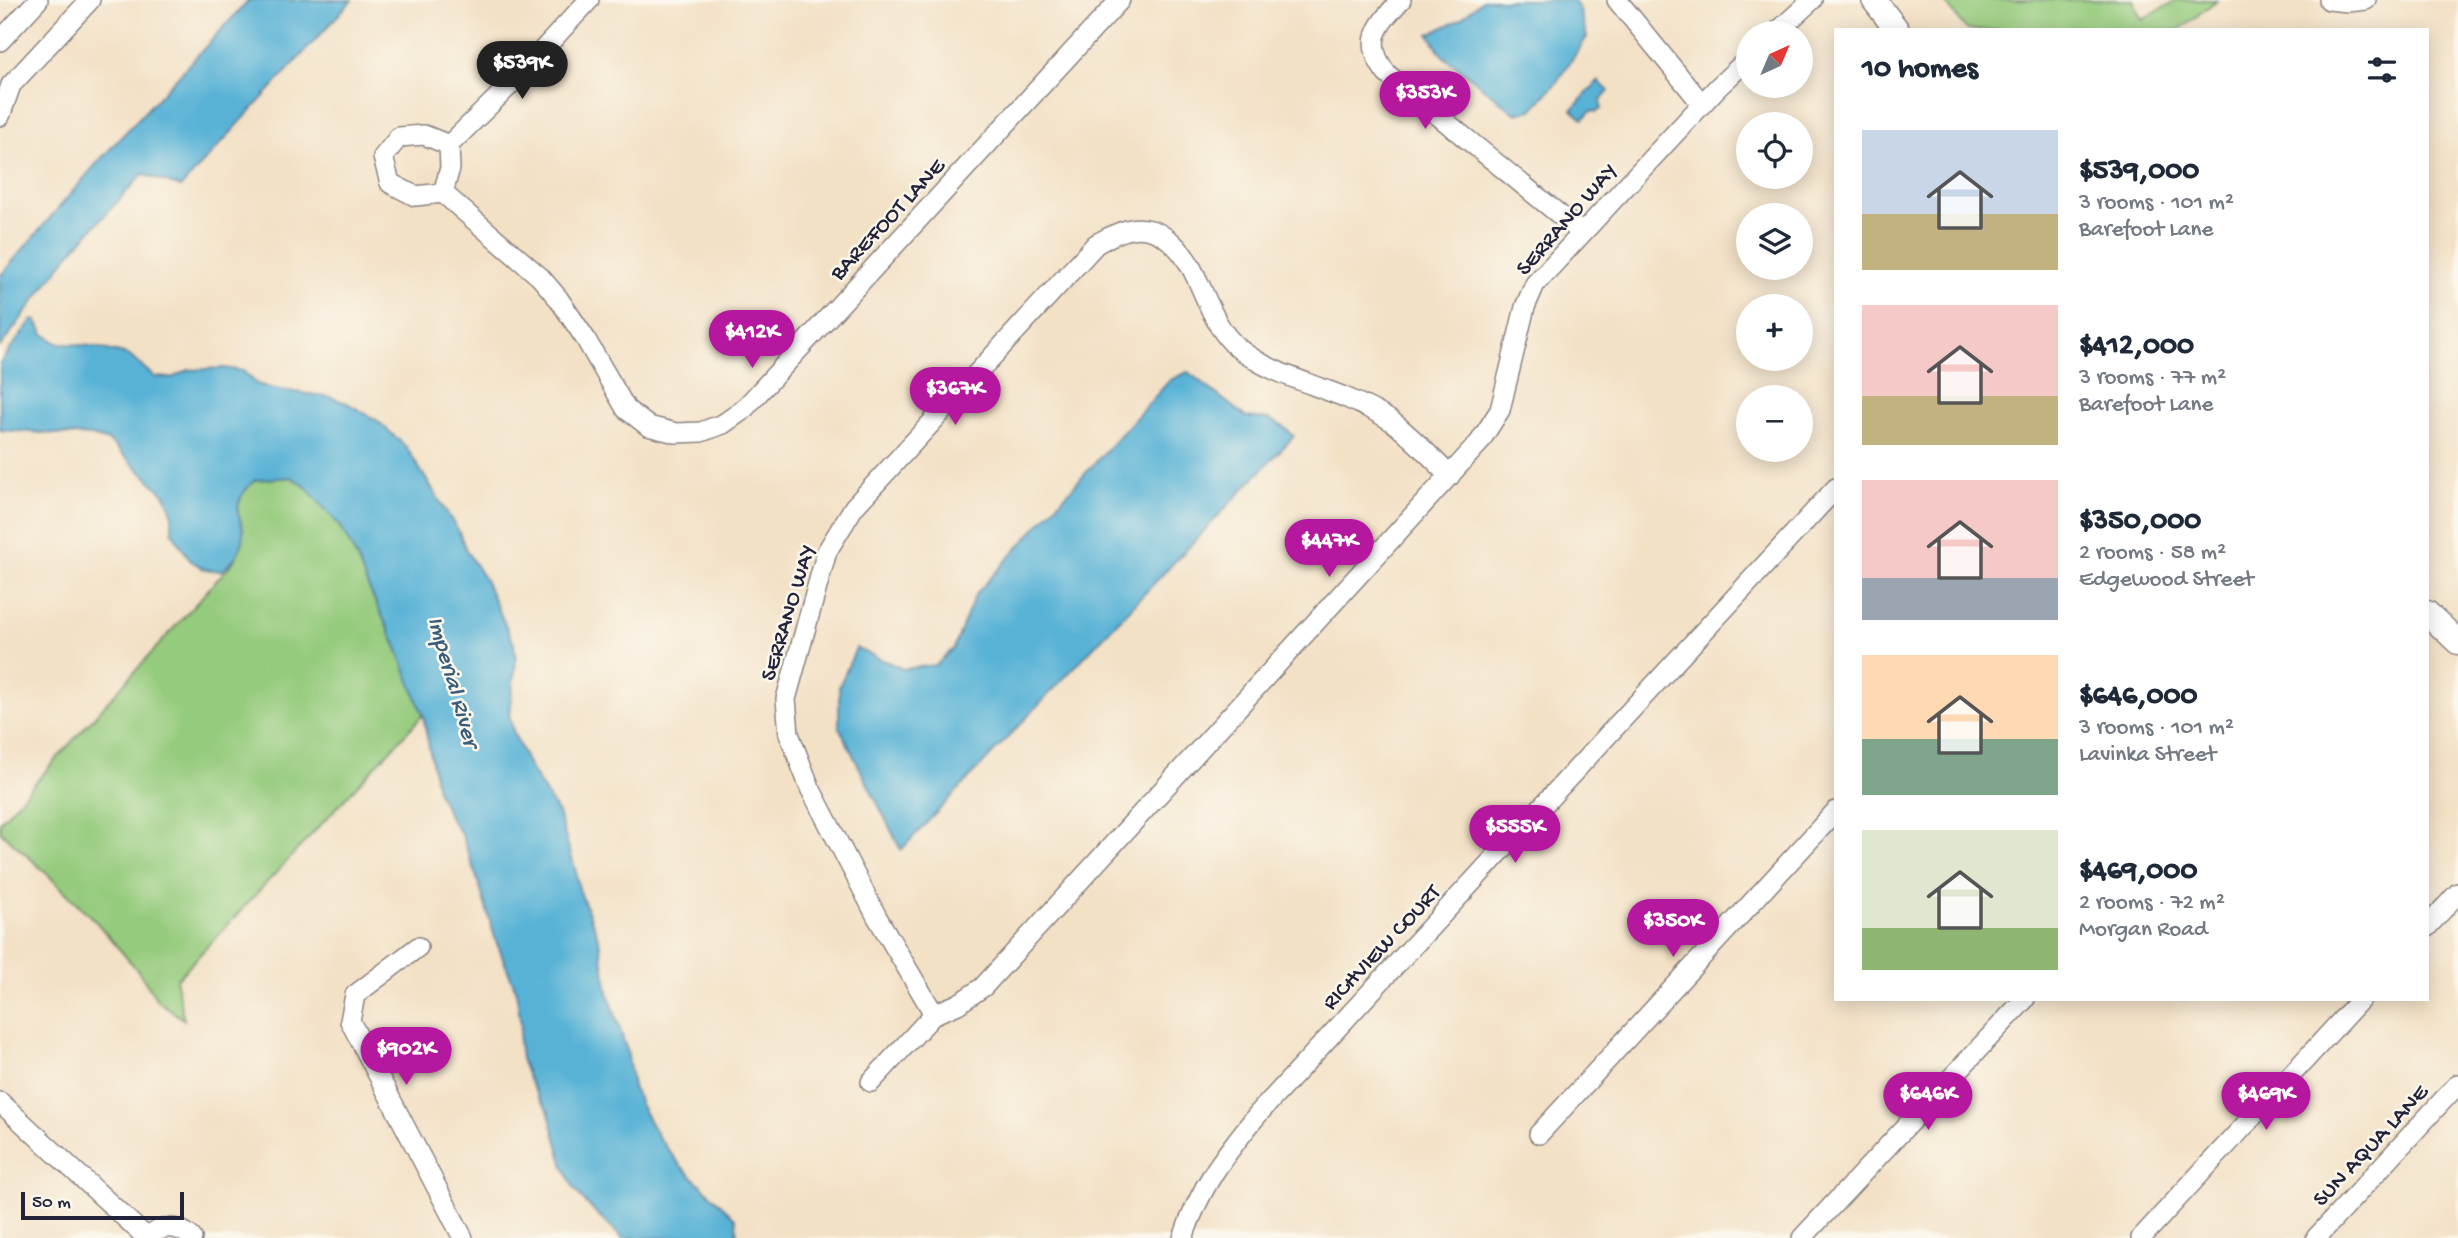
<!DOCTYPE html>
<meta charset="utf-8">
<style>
body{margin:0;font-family:"Gochi Hand",sans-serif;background:#f6f6f7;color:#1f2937;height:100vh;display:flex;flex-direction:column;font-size:26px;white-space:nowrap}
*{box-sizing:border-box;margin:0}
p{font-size:23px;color:#747a83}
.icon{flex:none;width:38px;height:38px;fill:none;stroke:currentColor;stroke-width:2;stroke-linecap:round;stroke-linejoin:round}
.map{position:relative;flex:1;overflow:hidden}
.panel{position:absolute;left:1834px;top:28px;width:595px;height:973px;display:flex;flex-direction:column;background:#fff;border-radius:0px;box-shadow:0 4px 18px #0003}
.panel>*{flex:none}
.needle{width:46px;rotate:44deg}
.tools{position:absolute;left:1736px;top:21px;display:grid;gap:14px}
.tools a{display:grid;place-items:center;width:77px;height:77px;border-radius:50%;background:#fff;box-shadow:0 4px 18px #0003;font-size:35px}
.scale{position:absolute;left:21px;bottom:18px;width:163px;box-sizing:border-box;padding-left:7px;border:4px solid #22223b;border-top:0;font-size:19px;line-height:24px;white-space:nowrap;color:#22223b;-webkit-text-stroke:5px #fbf7ec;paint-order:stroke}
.price{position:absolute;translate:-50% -60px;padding:0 16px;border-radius:24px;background:#b5179e;color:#fff;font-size:23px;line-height:46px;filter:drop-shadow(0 2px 4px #0008)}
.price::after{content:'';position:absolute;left:50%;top:42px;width:21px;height:16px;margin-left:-10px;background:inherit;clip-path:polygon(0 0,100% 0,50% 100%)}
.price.current{background:#222;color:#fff}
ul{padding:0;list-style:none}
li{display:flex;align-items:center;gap:21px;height:175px;padding:0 28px}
li span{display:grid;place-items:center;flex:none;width:196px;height:140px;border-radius:0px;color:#555}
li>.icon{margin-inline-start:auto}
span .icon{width:84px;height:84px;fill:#fffc;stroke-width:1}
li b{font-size:30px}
h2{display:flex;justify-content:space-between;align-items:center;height:84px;padding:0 28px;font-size:30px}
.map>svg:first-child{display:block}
.green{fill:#95cb7d;stroke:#5c765c;stroke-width:2}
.water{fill:#58b2d6;stroke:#3d6a88;stroke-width:2}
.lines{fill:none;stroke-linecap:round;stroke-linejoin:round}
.minor-casing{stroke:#8a8280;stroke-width:22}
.tertiary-casing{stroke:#8a8280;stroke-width:27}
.minor{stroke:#fff;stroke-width:19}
.tertiary{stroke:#fff;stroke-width:24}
.labels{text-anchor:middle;stroke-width:5;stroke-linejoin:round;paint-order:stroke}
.street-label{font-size:23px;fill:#22223b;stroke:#fbf7ec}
.water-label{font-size:24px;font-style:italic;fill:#385c79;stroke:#fbf7ec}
</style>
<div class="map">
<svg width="2458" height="1238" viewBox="0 0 2458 1238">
<rect width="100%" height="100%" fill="#fbf7ec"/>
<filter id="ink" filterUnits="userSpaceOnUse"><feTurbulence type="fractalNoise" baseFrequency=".0143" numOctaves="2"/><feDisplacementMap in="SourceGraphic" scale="14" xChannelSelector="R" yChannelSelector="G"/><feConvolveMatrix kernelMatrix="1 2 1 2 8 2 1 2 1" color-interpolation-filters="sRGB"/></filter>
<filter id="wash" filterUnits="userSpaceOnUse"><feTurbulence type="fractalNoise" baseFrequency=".00686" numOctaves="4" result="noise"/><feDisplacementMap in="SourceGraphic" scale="28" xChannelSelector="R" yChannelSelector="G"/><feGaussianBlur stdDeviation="1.57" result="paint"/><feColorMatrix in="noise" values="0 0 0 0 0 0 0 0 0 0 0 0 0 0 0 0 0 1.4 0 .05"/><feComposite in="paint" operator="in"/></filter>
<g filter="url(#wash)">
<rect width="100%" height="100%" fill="#f3e1c6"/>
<!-- green -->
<path class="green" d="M 1943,0 L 2133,0 L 2142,20 L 2177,0 L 2217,0 L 2179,30 L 1967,30 Z
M 291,477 L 305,486 L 331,514 L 350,544 L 403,662 L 423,715 L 176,980 L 184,1020 L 157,1000 L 139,972 L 97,923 L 43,870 L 0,831 L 0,822 L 234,561 L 242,545 L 243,528 L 237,511 L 242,493 L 255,480 Z"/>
<!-- water -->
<path class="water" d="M 249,0 L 352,0 L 181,187 L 143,174 L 70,253 L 0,347 L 0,276 L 98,162 Z
M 1482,0 L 1573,0 L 1579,8 L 1587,37 L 1556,83 L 1532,110 L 1516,114 L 1442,55 L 1429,34 L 1461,19 Z
M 1598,81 L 1609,91 L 1601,100 L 1601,109 L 1597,112 L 1591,111 L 1583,119 L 1572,110 Z
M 32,320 L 37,321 L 43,333 L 57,343 L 91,346 L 128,355 L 155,377 L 172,378 L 188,370 L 224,368 L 243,371 L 257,384 L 274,389 L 330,397 L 347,403 L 378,421 L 406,447 L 459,532 L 466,550 L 485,580 L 514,644 L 516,661 L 509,715 L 514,734 L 530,768 L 558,813 L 576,872 L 579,889 L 599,939 L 608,992 L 627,1051 L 633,1087 L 641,1106 L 659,1138 L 681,1166 L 736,1219 L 737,1238 L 622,1238 L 582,1199 L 573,1186 L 564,1167 L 548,1110 L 538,1097 L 528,1077 L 521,1059 L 519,1042 L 521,1025 L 516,990 L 496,941 L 479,884 L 461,833 L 451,820 L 437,790 L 423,715 L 395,643 L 365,580 L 358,560 L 341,527 L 305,486 L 291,477 L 255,480 C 247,488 240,495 238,507 C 236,515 242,521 243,528 C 245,547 235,560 221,571 L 204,569 L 190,560 L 172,532 L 172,512 L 165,495 L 109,441 L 91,436 L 0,430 L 0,363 Z
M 1188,372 L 1246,417 L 1269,419 L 1284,427 L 1294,436 L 901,850 L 839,727 L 839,687 L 856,648 L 903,669 L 936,665 L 954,648 L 975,595 L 1170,380 Z"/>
</g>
<g filter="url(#ink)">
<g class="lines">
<!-- minor casing -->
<g class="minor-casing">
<path id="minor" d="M 1401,0 C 1377,26 1362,42 1387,74 L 1582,233
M 1617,0 L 1702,104
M 2329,0 L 2348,2 L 2366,0
M 1776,33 L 1812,0
M 0,41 L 38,0
M 0,116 L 11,85 L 90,0
M 449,145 L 424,135 L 399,137 L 383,157 L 390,183 L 415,196 L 443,193 L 540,277 L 558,298 L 585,338 L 626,409 L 648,426 L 676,433 L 701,432 L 723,424 L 743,410 L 1120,0
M 443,193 L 450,168 L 449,145 L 514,81 L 589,0
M 2427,927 L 2458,893
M 418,947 L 355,995 L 350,1021 L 463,1238
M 934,1014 L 877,917 L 810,788 L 789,734 L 786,699 L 827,551 L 854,507 L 1096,244 C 1119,231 1140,220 1165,237 C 1203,263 1203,319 1238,348 C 1270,374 1312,383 1349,399 C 1365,406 1387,416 1400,428 C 1418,443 1434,460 1450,476
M 871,1082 L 934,1014 L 958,1004 L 983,987 L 1479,443 L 1500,410 L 1525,307 L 1535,284 L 1718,87 L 1748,59
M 0,1102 L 147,1238
M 1539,1134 L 1836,811
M 147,1238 C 161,1225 178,1224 192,1238
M 1183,1238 C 1201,1185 1223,1157 1258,1114 L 1836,488
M 1802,1238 L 2025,999
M 2141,1238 L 2361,999
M 2316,1238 L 2458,1084"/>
</g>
<!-- tertiary casing -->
<g class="tertiary-casing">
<path id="tertiary" d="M 1874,0 L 1897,30
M 2427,613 L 2458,642"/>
</g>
<!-- minor -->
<use href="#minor" class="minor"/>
<!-- tertiary -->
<use href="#tertiary" class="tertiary"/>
</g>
</g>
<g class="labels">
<!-- street labels -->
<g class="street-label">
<text transform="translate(886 218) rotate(-47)" y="8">BAREFOOT LANE</text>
<text transform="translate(1565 218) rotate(-49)" y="8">SERRANO WAY</text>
<text transform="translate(786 612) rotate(-73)" y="8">SERRANO WAY</text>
<text transform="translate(1380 946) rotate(-47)" y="8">RICHVIEW COURT</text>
<text transform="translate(2369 1144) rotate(-47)" y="8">SUN AQUA LANE</text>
</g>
<!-- water labels -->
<g class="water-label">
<text transform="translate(455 681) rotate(74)" y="8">Imperial River</text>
</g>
</g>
</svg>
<div class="tools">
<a><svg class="needle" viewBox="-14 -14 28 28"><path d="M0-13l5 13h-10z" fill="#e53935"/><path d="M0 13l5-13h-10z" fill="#747a83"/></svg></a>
<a><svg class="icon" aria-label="locate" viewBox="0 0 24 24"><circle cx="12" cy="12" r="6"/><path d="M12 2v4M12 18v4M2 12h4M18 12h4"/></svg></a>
<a><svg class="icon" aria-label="layers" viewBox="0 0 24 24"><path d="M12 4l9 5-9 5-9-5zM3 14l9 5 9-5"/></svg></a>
<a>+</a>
<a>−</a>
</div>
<div class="scale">50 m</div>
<b class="price current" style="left:522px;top:101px">$539K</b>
<b class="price" style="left:1425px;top:131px">$353K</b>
<b class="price" style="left:752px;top:370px">$412K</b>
<b class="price" style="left:955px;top:427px">$367K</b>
<b class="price" style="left:1329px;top:579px">$447K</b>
<b class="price" style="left:1515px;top:865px">$555K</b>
<b class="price" style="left:1673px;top:959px">$350K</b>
<b class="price" style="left:406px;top:1087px">$902K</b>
<b class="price" style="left:1928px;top:1132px">$646K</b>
<b class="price" style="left:2266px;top:1132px">$469K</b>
<section class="panel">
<h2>10 homes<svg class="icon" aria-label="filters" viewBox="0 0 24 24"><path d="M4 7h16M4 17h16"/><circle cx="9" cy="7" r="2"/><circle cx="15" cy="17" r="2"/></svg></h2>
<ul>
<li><span style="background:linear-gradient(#c9d6e8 60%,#c2b280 0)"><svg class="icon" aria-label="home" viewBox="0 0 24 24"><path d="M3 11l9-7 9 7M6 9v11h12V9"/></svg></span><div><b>$539,000</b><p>3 rooms · 101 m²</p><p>Barefoot Lane</p></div></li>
<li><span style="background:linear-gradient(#f6c9c9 65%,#c2b280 0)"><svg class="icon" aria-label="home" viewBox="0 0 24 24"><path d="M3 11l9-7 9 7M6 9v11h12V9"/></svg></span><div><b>$412,000</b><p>3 rooms · 77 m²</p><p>Barefoot Lane</p></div></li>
<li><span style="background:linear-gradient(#f6c9c9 70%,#9aa5b1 0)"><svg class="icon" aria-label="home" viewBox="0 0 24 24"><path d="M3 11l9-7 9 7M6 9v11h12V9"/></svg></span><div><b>$350,000</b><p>2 rooms · 58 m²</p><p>Edgewood Street</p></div></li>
<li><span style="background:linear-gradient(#ffd9b3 60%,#7fa58c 0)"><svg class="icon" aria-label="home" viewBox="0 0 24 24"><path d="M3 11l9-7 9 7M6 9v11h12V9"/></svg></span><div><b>$646,000</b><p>3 rooms · 101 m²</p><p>Lavinka Street</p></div></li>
<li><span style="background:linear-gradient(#dfe7d0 70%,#8fb573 0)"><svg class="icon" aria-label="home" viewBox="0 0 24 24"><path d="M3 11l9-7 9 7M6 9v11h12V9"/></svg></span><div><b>$469,000</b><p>2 rooms · 72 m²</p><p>Morgan Road</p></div></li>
</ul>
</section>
</div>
